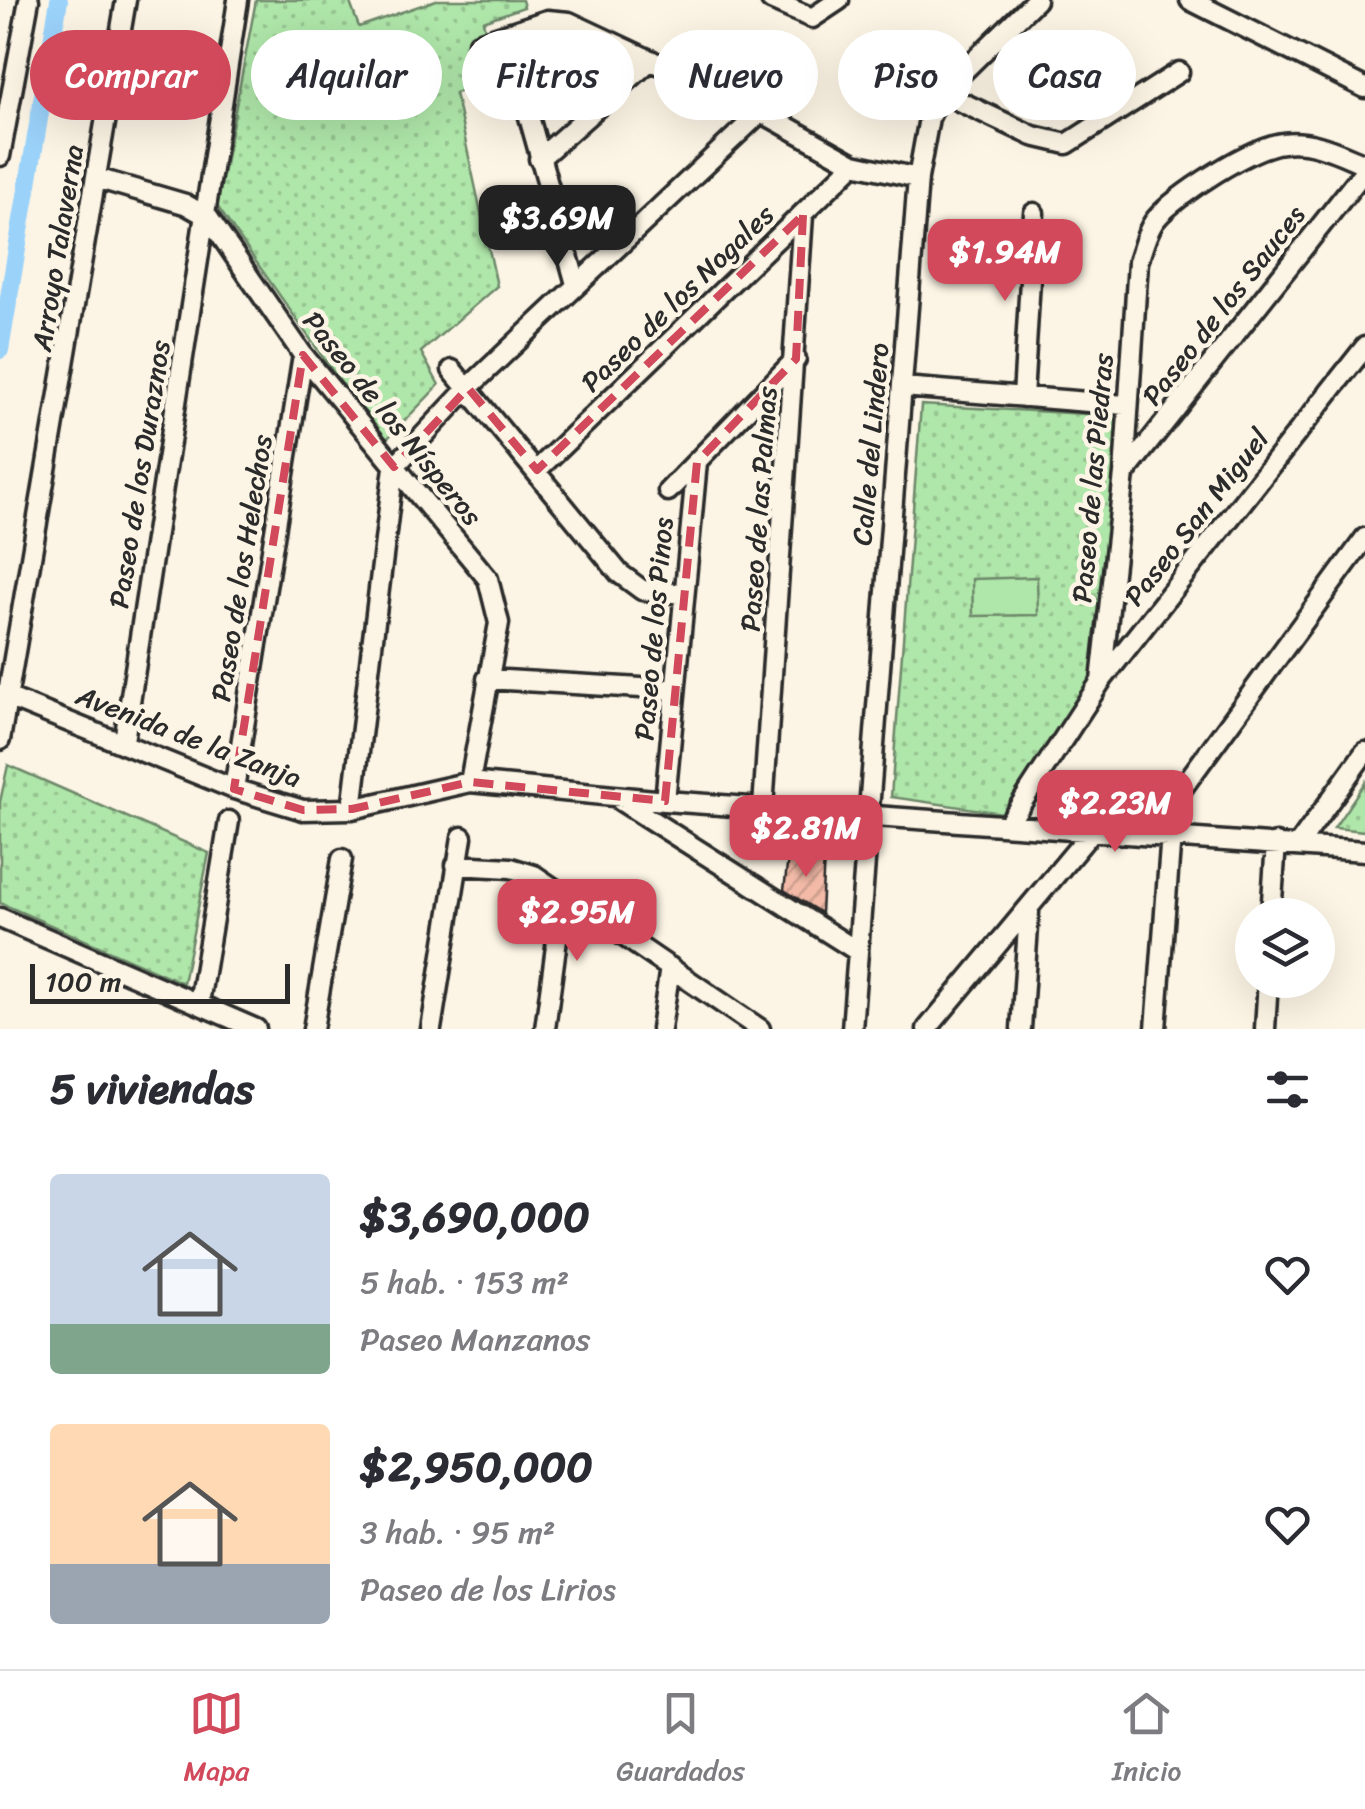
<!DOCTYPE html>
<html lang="es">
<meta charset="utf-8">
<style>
body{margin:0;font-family:Sriracha,sans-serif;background:#f2f2f3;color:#2b2b33;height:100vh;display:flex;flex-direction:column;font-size:38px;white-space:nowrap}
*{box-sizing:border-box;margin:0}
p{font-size:32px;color:#7c7c81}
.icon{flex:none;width:55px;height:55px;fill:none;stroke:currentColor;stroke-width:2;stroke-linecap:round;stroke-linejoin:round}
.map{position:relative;height:1029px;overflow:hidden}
.details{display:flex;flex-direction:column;background:#fff;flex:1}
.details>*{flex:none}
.hud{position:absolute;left:30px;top:30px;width:1305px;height:90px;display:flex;gap:20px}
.controls{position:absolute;left:1235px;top:898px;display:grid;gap:20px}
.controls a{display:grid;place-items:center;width:100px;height:100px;border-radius:50%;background:#fff;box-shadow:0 10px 40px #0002;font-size:50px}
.scale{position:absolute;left:30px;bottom:25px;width:260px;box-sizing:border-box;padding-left:10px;border:5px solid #2b2b2b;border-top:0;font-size:28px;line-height:35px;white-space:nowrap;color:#2b2b2b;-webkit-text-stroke:8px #fcf5e5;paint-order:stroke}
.price{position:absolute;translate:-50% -85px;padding:0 22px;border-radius:20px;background:#d1495b;color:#fff;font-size:32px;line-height:65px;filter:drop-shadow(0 2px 5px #0008)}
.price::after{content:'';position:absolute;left:50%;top:60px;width:30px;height:22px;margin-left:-15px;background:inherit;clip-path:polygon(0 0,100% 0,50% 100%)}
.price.selected{background:#222;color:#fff}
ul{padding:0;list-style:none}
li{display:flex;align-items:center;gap:30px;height:250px;padding:0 50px}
li span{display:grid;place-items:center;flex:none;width:280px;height:200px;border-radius:10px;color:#555}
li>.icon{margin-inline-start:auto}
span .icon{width:120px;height:120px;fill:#fffc;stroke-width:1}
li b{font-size:42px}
h2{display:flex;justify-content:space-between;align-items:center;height:120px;padding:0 50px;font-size:42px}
.pill{padding:0 35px;border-radius:45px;background:#fff;box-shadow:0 10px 40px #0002;font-size:35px;line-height:90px}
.pill.selected{background:#d1495b;color:#fff}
.dock{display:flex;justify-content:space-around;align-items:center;height:140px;border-top:2px solid #e1e1e2;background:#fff;font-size:28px;color:#7c7c81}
.dock a{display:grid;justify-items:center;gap:5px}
.dock .selected{color:#d1495b}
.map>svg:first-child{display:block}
.park{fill:url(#park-dots);stroke:#6d886a;stroke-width:2.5}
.pitch{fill:#afe6a9;stroke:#6d886a;stroke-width:2.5}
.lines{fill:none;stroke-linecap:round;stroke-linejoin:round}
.canal{stroke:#9bd2fa;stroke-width:18}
.building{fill:url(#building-hatch);stroke:#2b2b2b;stroke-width:2.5}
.minor-casing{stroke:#2b2b2b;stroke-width:25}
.minor{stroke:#fcf5e5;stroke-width:18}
.marked{fill:none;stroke:#d1495b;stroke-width:8;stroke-dasharray:20 12;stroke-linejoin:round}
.labels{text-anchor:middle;stroke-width:9;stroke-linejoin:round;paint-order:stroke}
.street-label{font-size:28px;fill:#2b2b2b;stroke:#fcf5e5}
</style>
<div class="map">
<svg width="1365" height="1029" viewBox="0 0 1365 1029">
<defs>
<pattern id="park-dots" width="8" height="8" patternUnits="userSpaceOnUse" patternTransform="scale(2.5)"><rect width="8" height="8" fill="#afe6a9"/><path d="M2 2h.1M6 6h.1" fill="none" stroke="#97c592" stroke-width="1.8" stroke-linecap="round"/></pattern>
<pattern id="building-hatch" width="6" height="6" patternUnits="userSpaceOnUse" patternTransform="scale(2.5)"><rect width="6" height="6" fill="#f2baa7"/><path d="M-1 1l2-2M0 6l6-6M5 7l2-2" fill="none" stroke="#d0a090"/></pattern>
</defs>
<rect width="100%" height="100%" fill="#fcf5e5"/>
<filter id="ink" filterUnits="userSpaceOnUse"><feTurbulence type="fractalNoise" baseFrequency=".01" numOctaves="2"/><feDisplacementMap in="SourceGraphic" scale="20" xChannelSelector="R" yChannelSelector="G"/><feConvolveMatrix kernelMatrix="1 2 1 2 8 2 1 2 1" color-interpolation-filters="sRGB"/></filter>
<g filter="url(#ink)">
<!-- park -->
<path class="park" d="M 256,0 L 349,0 L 359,27 L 436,0 L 522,0 L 524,7 L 483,21 L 498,82 L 455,93 L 497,286 L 421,352 L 439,385 L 383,443 L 217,206 Z
M 921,405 L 1122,416 L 1098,682 L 1009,814 L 891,797 Z
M 8,765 L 209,853 L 183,983 L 0,903 L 0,802 Z
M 1365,782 L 1365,831 L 1334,828 Z"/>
<!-- pitch -->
<path class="pitch" d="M 1037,577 L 1038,615 L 973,616 L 972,579 Z"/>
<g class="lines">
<!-- canal -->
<path class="canal" d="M 0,350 L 59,0"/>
</g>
<!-- building -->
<path class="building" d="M 824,857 L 821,913 L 784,890 L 788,858 Z"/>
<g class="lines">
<!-- minor casing -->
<g class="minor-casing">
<path id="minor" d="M 771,0 L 812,18 L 839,0
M 1190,0 L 1365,88
M 506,35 L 576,284
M 478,43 L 547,20 L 569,22 L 761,112 L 854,164 L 918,178
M 874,61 L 1033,136 L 1067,144 L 1179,72
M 0,156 L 29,0
M 539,159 L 651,60
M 96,178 L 185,204 L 208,217 L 303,355 L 488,579 L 499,623 L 470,782
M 452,370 L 619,573 L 642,590 L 684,594
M 903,387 L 1125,405
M 1023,397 L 1034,213
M 537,470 L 854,164
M 1124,474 L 1365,170
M 668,491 L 796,359
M 487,679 L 675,690
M 1101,681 L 1124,474 L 1138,262 C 1143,248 1147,230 1156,219 C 1176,195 1252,146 1283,143 C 1312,139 1338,153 1365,164
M 0,694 L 234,789 L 303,810 L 352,809 L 470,782 L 665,801 L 1365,851
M 0,740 L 126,0
M 124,741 L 238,0
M 234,789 L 303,355
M 621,801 L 857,951
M 665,801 L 697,462
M 763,808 L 803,215
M 352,809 L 394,467 L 468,388 L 761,112
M 1008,824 L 1101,681 L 1365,347
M 1148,835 L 1365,538
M 1299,844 L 1365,752
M 456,865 L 511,868 L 534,875 L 760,1029
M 1271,915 L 1276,843
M 0,918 L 256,1029
M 199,1003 L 229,821
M 313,1029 L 342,859
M 431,1029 L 462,837
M 545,1029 L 563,894
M 661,1029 L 670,967
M 852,1029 L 918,178 L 929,118 L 941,93 L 1036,0
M 927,1029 L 1094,829
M 1021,1029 L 1029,912
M 1156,1029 L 1171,834
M 1265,1029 L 1268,980"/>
</g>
<!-- minor -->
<use href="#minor" class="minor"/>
</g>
</g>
<!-- marked area -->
<path class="marked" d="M 803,215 L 796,359 L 697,462 L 665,801 L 470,782 L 352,809 L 303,810 L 234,789 L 303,355 L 394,467 L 468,388 L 537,470 Z"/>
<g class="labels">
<!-- street labels -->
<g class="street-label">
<text transform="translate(57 248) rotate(-81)" y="10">Arroyo Talaverna</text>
<text transform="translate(677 298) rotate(-44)" y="10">Paseo de los Nogales</text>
<text transform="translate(1223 305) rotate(-52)" y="10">Paseo de los Sauces</text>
<text transform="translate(393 418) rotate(51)" y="10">Paseo de los Nísperos</text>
<text transform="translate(870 444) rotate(-85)" y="10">Calle del Lindero</text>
<text transform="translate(139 474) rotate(-81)" y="10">Paseo de los Duraznos</text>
<text transform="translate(1092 478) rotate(-85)" y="10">Paseo de las Piedras</text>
<text transform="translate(758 509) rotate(-86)" y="10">Paseo de las Palmas</text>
<text transform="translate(1196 517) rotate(-52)" y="10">Paseo San Miguel</text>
<text transform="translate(241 568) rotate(-81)" y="10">Paseo de los Helechos</text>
<text transform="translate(653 629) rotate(-85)" y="10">Paseo de los Pinos</text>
<text transform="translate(189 736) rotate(21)" y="10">Avenida de la Zanja</text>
</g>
</g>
</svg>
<div class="controls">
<a><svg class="icon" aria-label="layers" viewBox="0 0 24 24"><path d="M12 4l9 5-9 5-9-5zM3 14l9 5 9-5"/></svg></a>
</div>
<div class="scale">100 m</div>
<b class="price selected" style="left:557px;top:270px">$3.69M</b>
<b class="price" style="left:1005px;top:304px">$1.94M</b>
<b class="price" style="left:1115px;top:855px">$2.23M</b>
<b class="price" style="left:806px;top:880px">$2.81M</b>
<b class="price" style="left:577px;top:964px">$2.95M</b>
<div class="hud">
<a class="pill selected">Comprar</a>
<a class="pill">Alquilar</a>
<a class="pill">Filtros</a>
<a class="pill">Nuevo</a>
<a class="pill">Piso</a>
<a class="pill">Casa</a>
</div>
</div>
<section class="details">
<h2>5 viviendas<svg class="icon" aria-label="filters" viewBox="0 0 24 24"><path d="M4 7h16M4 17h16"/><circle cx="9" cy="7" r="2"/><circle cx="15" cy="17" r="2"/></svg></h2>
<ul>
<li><span style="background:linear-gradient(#c9d6e8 75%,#7fa58c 0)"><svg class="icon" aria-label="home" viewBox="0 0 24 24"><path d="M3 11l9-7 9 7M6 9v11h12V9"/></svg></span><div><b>$3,690,000</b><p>5 hab. · 153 m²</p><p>Paseo Manzanos</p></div><svg class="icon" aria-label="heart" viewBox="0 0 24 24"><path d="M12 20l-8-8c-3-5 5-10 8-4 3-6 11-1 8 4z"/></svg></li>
<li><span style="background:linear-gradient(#ffd9b3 70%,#9aa5b1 0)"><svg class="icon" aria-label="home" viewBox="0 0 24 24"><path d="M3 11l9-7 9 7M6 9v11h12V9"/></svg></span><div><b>$2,950,000</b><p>3 hab. · 95 m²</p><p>Paseo de los Lirios</p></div><svg class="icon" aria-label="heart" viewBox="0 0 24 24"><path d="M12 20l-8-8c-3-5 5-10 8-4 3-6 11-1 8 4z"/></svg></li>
</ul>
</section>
<nav class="dock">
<a class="selected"><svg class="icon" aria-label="map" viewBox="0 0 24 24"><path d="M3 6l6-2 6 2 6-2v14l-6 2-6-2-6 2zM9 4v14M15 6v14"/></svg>Mapa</a>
<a><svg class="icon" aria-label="saved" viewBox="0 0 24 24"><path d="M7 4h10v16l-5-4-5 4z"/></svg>Guardados</a>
<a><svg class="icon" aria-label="home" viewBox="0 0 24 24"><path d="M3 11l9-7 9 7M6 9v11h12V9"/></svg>Inicio</a>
</nav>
